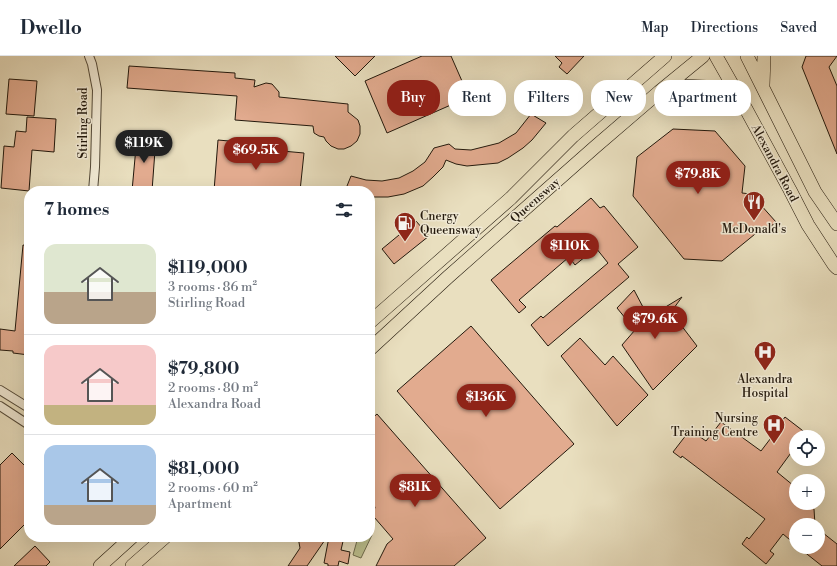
<!DOCTYPE html>
<meta charset="utf-8">
<style>
body{margin:0;font-family:"Libre Bodoni",serif;background:#f6f6f7;color:#1f2937;height:100vh;display:flex;flex-direction:column;font-size:15px;white-space:nowrap}
*{box-sizing:border-box;margin:0}
p{font-size:13px;color:#747a83}
.icon{flex:none;width:22px;height:22px;fill:none;stroke:currentColor;stroke-width:2;stroke-linecap:round;stroke-linejoin:round}
.map{position:relative;flex:1;overflow:hidden}
.details{position:absolute;left:24px;top:130px;width:351px;height:356px;display:flex;flex-direction:column;background:#fff;border-radius:16px;box-shadow:0 4px 16px #0002}
.details>*{flex:none}
.hud{position:absolute;left:387px;top:24px;width:380px;height:36px;display:flex;gap:8px}
.controls{position:absolute;left:789px;top:374px;display:grid;gap:8px}
.controls a{display:grid;place-items:center;width:36px;height:36px;border-radius:50%;background:#fff;box-shadow:0 4px 16px #0002;font-size:20px}
.price{position:absolute;translate:-50% -34px;padding:0 9px;border-radius:14px;background:#8f2418;color:#fff;font-size:13px;line-height:26px;filter:drop-shadow(0 1px 2px #0008)}
.price::after{content:'';position:absolute;left:50%;top:24px;width:12px;height:9px;margin-left:-6px;background:inherit;clip-path:polygon(0 0,100% 0,50% 100%)}
.price.active{background:#222;color:#fff}
ul{padding:0;list-style:none}
li{display:flex;align-items:center;gap:12px;height:100px;padding:0 20px}
li+li{border-top:1px solid #e0e1e3}
li span{display:grid;place-items:center;flex:none;width:112px;height:80px;border-radius:12px;color:#555}
li>.icon{margin-inline-start:auto}
span .icon{width:48px;height:48px;fill:#fffc;stroke-width:1}
li b{font-size:17px}
h2{display:flex;justify-content:space-between;align-items:center;height:48px;padding:0 20px;font-size:17px}
.tag{padding:0 14px;border-radius:16px;background:#fff;box-shadow:0 4px 16px #0002;font-size:14px;line-height:36px}
.tag.active{background:#8f2418;color:#fff}
header{display:flex;align-items:center;gap:24px;box-sizing:border-box;height:56px;padding:0 20px;background:#fff;border-bottom:1px solid #e0e1e3}
header strong{font-size:19px}
nav{display:flex;gap:22px;margin-inline-start:auto;font-size:14px}
.map>svg:first-child{display:block}
.green{fill:#bcc08e;stroke:#6f6c4d}
.building{fill:#e2ab8f;stroke:#22180c}
.lines{fill:none;stroke-linecap:round;stroke-linejoin:round}
.street-casing{stroke:#544a39;stroke-width:10}
.primary-casing{stroke:#22180c;stroke-width:14}
.street{stroke:#f1ead5;stroke-width:8}
.primary{stroke:#e9dfbf;stroke-width:13}
.labels{text-anchor:middle;stroke-width:3;stroke-linejoin:round;paint-order:stroke}
.street-label{font-size:12px;fill:#22180c;stroke:#f1ead5}
.poi-label{font-size:12px;fill:#22180c;stroke:#f1ead5}
</style>
<header>
<strong>Dwello</strong>
<nav><a>Map</a><a>Directions</a><a>Saved</a></nav>
</header>
<div class="map">
<svg width="837" height="510" viewBox="0 0 837 510">
<rect width="100%" height="100%" fill="#e9dfbf"/>
<filter id="stains"><feTurbulence type="fractalNoise" baseFrequency=".005" numOctaves="4"/><feColorMatrix values="0 0 0 0 .2 0 0 0 0 .09 0 0 0 0 .02 0 0 0 .5 -.17"/></filter>
<radialGradient id="worn" r=".72"><stop offset=".6" stop-color="#630" stop-opacity="0"/><stop offset="1" stop-color="#630" stop-opacity=".3"/></radialGradient>
<!-- green -->
<path class="green" d="M 370,476 L 372,479 L 361,502 L 353,499 L 358,481 L 370,481 Z"/>
<!-- building -->
<path class="building" d="M 335,0 L 375,0 L 355,20 Z
M 422,0 L 451,0 L 469,41 L 387,77 L 365,25 Z
M 555,0 L 584,0 L 567,18 L 559,11 L 562,7 Z
M 806,0 L 837,0 L 829,11 L 837,30 L 837,98 L 802,11 Z
M 129,10 L 235,17 L 235,22 L 255,24 L 254,31 L 266,27 L 272,28 L 279,36 L 279,41 L 348,48 L 348,56 L 358,64 L 360,70 L 360,78 L 357,85 L 351,90 L 344,93 L 338,93 L 331,90 L 326,85 L 324,81 L 319,80 L 314,77 L 313,70 L 235,64 L 237,40 L 127,32 Z
M 9,23 L 37,25 L 34,60 L 6,58 Z
M 531,58 L 546,67 L 532,84 L 523,92 L 508,102 L 498,107 L 467,110 L 456,108 L 446,104 L 443,111 L 433,121 L 423,130 L 404,138 L 388,141 L 370,141 L 370,135 L 345,135 L 351,120 L 366,124 L 382,125 L 399,122 L 413,115 L 425,106 L 434,92 L 449,88 L 455,93 L 471,94 L 499,87 L 516,77 Z
M 27,61 L 56,63 L 54,96 L 32,94 L 29,135 L 1,132 L 4,90 L 14,91 L 16,75 L 26,76 Z
M 673,73 L 715,75 L 745,110 L 742,137 L 751,138 L 776,166 L 763,177 L 760,174 L 722,205 L 684,203 L 633,140 L 637,101 Z
M 137,80 L 156,81 L 152,135 L 132,135 Z
M 218,84 L 240,86 L 239,99 L 282,103 L 282,95 L 304,97 L 300,135 L 214,135 Z
M 591,142 L 600,152 L 604,150 L 638,191 L 618,208 L 629,221 L 548,290 L 531,269 L 541,260 L 543,262 L 608,207 L 596,192 L 575,209 L 569,201 L 519,244 L 526,251 L 519,257 L 491,224 L 555,170 L 557,171 Z
M 416,165 L 429,180 L 394,208 L 382,193 Z
M 23,189 L 29,190 L 29,299 L 13,297 L 13,295 L 0,294 L 0,273 L 15,275 Z
M 634,234 L 644,253 L 649,251 L 654,258 L 682,241 L 671,256 L 697,290 L 653,334 L 622,289 L 635,274 L 617,252 Z
M 471,270 L 574,388 L 500,453 L 397,335 Z
M 580,282 L 605,309 L 613,300 L 648,339 L 617,370 L 561,300 Z
M 377,358 L 486,482 L 454,510 L 376,510 L 387,488 L 393,483 L 374,461 L 374,455 L 375,451 L 370,445 L 370,364 Z
M 785,361 L 811,381 L 796,381 L 796,390 L 777,416 L 794,430 L 790,434 L 796,438 L 796,447 L 806,447 L 814,453 L 815,469 L 796,469 L 796,489 L 783,478 L 770,495 L 774,498 L 766,508 L 742,488 L 747,481 L 749,483 L 765,463 L 682,400 L 681,402 L 673,396 L 690,374 L 706,385 L 721,366 L 761,395 L 780,370 L 779,369 Z
M 12,397 L 29,414 L 29,464 L 0,493 L 0,409 Z
M 818,473 L 837,488 L 837,510 L 822,510 L 798,491 L 818,491 Z
M 298,481 L 327,481 L 307,510 L 288,510 L 300,492 Z
M 329,481 L 344,481 L 341,494 L 350,496 L 348,508 L 339,505 L 338,510 L 328,510 L 328,508 L 324,507 Z
M 35,490 L 50,506 L 46,510 L 14,510 Z"/>
<g class="lines">
<!-- street casing -->
<g class="street-casing">
<path id="street" d="M 89,0 L 92,8 L 97,34 L 95,111 L 93,135
M 0,334 L 29,352
M 0,350 L 29,369"/>
</g>
<!-- primary casing -->
<g class="primary-casing">
<path id="primary" d="M 716,0 L 746,53 L 790,134 L 808,169 L 834,209 L 837,212
M 747,0 L 815,136 L 837,168
M 763,29 L 764,0
M 664,35 L 681,30 L 706,31 L 727,39 L 741,49
M 370,266 L 511,142 L 573,80 L 665,0
M 370,293 L 448,221 L 595,91 L 659,36 L 703,0
M 100,510 L 132,481
M 132,510 L 165,481"/>
</g>
<!-- street -->
<use href="#street" class="street"/>
<!-- primary -->
<use href="#primary" class="primary"/>
</g>
<!-- icons -->
<defs>
<g id="restaurant-pin" transform="scale(1.15)"><path d="M0 17L-7.5 6A9.5 9.5 0 1 1 7.5 6Z" fill="#8f2418" stroke="#f1ead5"/><path d="M-5-6h1v4h1v-4h1v4h1v-4h1v5L-1.5 .5V6h-2V.5L-5-1ZM5-6V6H3V1.5H1.5Q1.5-4 5-6Z" fill="#fff"/></g>
<g id="fuel-pin" transform="scale(1.15)"><path d="M0 17L-7.5 6A9.5 9.5 0 1 1 7.5 6Z" fill="#8f2418" stroke="#f1ead5"/><path d="M-5.5-6h7V0h2V4h1.3V-2.5L3-4.5l.8-.8L6-3V5H2.5V1h-1V6h-7ZM-4.2-4.7v3.2H.2V-4.7Z" fill="#fff"/></g>
<g id="hospital-pin" transform="scale(1.15)"><path d="M0 17L-7.5 6A9.5 9.5 0 1 1 7.5 6Z" fill="#8f2418" stroke="#f1ead5"/><path d="M-5-5h3v3.5h4V-5h3V5h-3V1.5h-4V5h-3Z" fill="#fff"/></g>
</defs>
<g fill-rule="evenodd">
<use href="#restaurant-pin" x="754" y="146"/>
<use href="#fuel-pin" x="405" y="167"/>
<use href="#hospital-pin" x="765" y="296"/>
<use href="#hospital-pin" x="774" y="369"/>
</g>
<g class="labels">
<!-- street labels -->
<g class="street-label">
<text transform="translate(83 67) rotate(-90)" y="4">Stirling Road</text>
<text transform="translate(775 107) rotate(62)" y="4">Alexandra Road</text>
<text transform="translate(535 144) rotate(-41)" y="4">Queensway</text>
</g>
<!-- poi labels -->
<g class="poi-label">
<text x="420" y="164" text-anchor="start">Cnergy<tspan x="420" dy="14">Queensway</tspan></text>
<text x="754" y="177">McDonald's</text>
<text x="765" y="327">Alexandra<tspan x="765" dy="14">Hospital</tspan></text>
<text x="758" y="366" text-anchor="end">Nursing<tspan x="758" dy="14">Training Centre</tspan></text>
</g>
</g>
<rect width="100%" height="100%" filter="url(#stains)"/>
<rect width="100%" height="100%" fill="url(#worn)"/>
</svg>
<div class="controls">
<a><svg class="icon" aria-label="locate" viewBox="0 0 24 24"><circle cx="12" cy="12" r="6"/><path d="M12 2v4M12 18v4M2 12h4M18 12h4"/></svg></a>
<a>+</a>
<a>−</a>
</div>
<b class="price active" style="left:144px;top:108px">$119K</b>
<b class="price" style="left:256px;top:115px">$69.5K</b>
<b class="price" style="left:698px;top:139px">$79.8K</b>
<b class="price" style="left:570px;top:211px">$110K</b>
<b class="price" style="left:655px;top:284px">$79.6K</b>
<b class="price" style="left:486px;top:362px">$136K</b>
<b class="price" style="left:415px;top:452px">$81K</b>
<div class="hud">
<a class="tag active">Buy</a>
<a class="tag">Rent</a>
<a class="tag">Filters</a>
<a class="tag">New</a>
<a class="tag">Apartment</a>
</div>
<section class="details">
<h2>7 homes<svg class="icon" aria-label="filters" viewBox="0 0 24 24"><path d="M4 7h16M4 17h16"/><circle cx="9" cy="7" r="2"/><circle cx="15" cy="17" r="2"/></svg></h2>
<ul>
<li><span style="background:linear-gradient(#dfe7d0 60%,#b9a48a 0)"><svg class="icon" aria-label="home" viewBox="0 0 24 24"><path d="M3 11l9-7 9 7M6 9v11h12V9"/></svg></span><div><b>$119,000</b><p>3 rooms · 86 m²</p><p>Stirling Road</p></div></li>
<li><span style="background:linear-gradient(#f6c9c9 75%,#c2b280 0)"><svg class="icon" aria-label="home" viewBox="0 0 24 24"><path d="M3 11l9-7 9 7M6 9v11h12V9"/></svg></span><div><b>$79,800</b><p>2 rooms · 80 m²</p><p>Alexandra Road</p></div></li>
<li><span style="background:linear-gradient(#a9c7e8 75%,#b9a48a 0)"><svg class="icon" aria-label="home" viewBox="0 0 24 24"><path d="M3 11l9-7 9 7M6 9v11h12V9"/></svg></span><div><b>$81,000</b><p>2 rooms · 60 m²</p><p>Apartment</p></div></li>
</ul>
</section>
</div>
